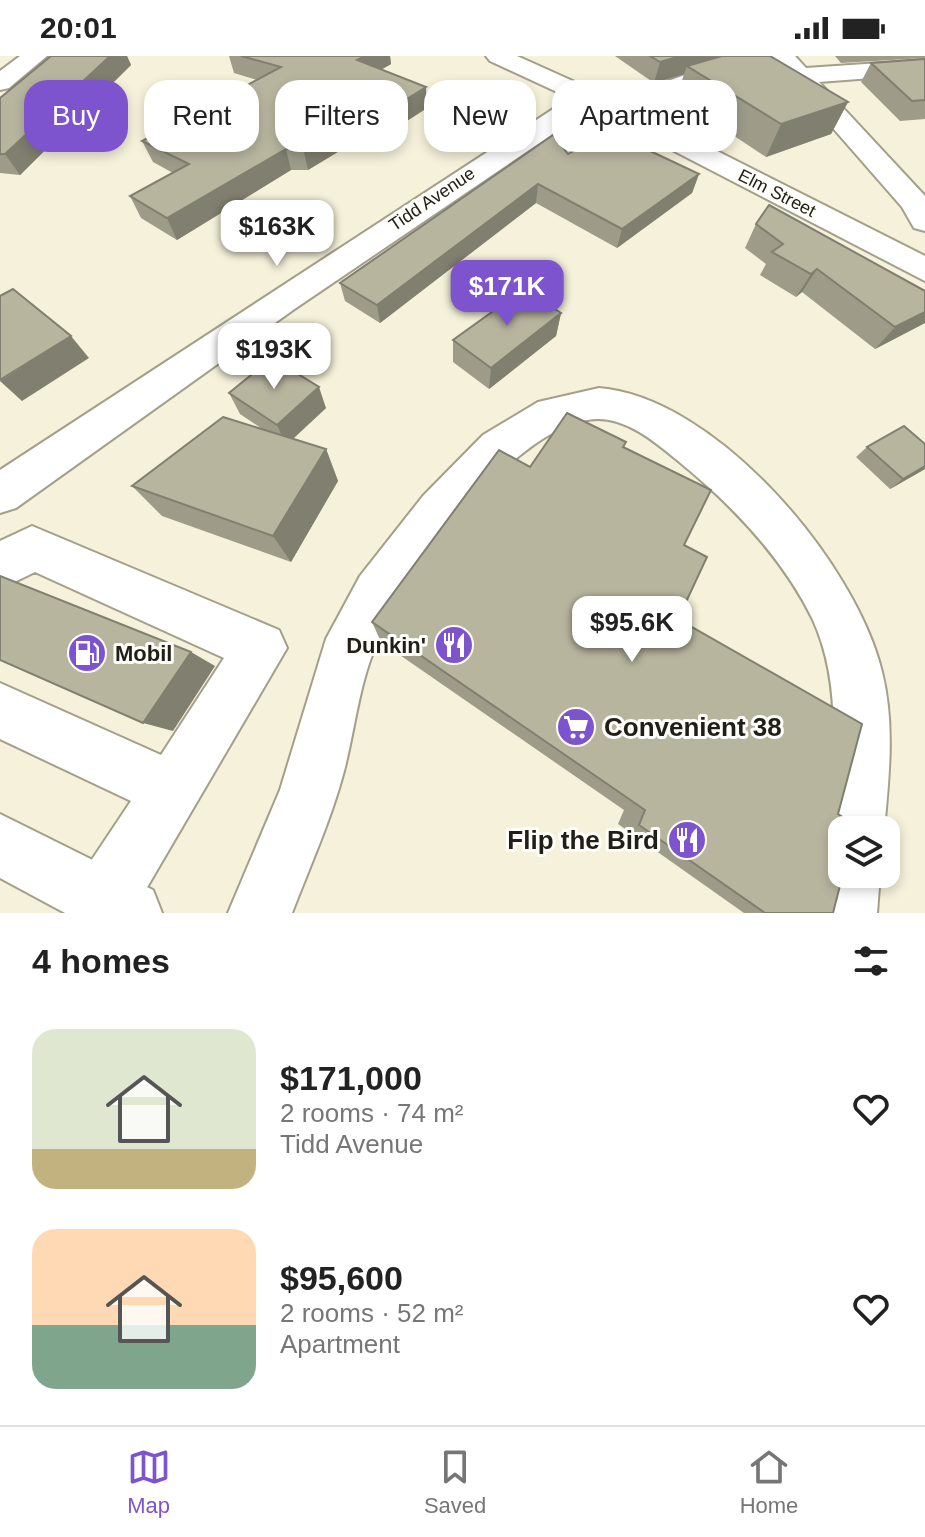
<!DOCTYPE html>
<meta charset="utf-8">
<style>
body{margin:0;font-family:Helvetica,sans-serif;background:#f2f2f2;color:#222;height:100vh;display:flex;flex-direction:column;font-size:30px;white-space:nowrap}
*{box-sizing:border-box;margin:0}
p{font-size:26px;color:#767676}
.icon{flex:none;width:44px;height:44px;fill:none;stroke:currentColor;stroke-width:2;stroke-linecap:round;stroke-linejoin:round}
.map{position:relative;height:857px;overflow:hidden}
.sheet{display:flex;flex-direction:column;background:#fff;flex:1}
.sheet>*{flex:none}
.guide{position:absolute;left:24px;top:24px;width:878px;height:72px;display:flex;gap:16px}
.tools{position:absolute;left:828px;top:760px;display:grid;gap:16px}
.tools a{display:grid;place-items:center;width:72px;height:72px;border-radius:16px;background:#fff;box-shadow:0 4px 12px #0003;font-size:40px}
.price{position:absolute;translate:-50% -68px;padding:0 18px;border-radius:16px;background:#fff;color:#222;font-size:26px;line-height:52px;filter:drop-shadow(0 2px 4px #0008)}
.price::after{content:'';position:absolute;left:50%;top:48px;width:24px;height:18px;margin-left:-12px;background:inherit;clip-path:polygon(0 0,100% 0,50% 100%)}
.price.selected{background:#7d54cd;color:#fff}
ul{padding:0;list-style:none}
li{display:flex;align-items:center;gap:24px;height:200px;padding:0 32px}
li span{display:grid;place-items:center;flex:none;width:224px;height:160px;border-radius:24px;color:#555}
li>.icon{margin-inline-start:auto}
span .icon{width:96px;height:96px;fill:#fffc;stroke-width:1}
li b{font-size:34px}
h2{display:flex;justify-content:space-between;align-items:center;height:96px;padding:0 32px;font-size:34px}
.tag{padding:0 28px;border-radius:24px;background:#fff;box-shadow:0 4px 12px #0003;font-size:28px;line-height:72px}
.tag.selected{background:#7d54cd;color:#fff}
.status{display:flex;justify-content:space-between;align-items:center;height:56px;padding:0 40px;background:#fff;direction:ltr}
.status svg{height:22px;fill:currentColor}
.dock{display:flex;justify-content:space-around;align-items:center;height:112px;border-top:2px solid #e0e0e0;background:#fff;font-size:22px;color:#767676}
.dock a{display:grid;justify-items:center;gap:4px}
.dock .selected{color:#7d54cd}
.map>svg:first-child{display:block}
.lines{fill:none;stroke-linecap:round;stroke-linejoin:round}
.minor-casing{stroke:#a39f89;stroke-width:4}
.major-casing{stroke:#a39f89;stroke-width:4}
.minor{fill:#fff;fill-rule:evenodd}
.major{fill:#fff;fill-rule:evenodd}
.wall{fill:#9e9c89}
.shaded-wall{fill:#817f6f}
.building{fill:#b8b59f;stroke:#817f6f;stroke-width:2}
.labels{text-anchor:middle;stroke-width:6;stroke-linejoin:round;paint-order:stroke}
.far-street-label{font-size:18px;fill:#201f17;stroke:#fefdf9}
.poi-label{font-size:22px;font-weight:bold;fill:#201f17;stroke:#fefdf9;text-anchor:end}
.near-poi-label{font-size:26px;font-weight:bold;fill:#201f17;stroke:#fefdf9;text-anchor:start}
</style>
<div class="status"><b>20:01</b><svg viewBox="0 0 49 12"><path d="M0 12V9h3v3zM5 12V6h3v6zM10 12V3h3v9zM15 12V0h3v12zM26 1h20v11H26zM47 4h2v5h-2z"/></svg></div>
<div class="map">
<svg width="925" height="857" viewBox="0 0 925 857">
<rect width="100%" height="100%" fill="#f5f1da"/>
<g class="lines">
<!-- minor casing -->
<g class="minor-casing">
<path id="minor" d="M 20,0 L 47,0 L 9,32 L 0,34 L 0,15 Z
M 486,0 L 517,0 L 615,44 L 682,20 L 737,6 L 745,8 L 749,13 L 745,18 L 636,54 L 925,200 L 925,225 L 591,52 L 293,254 L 16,452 L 0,457 L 0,414 L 570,42 L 490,5 Z
M 770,0 L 795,0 L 806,12 L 925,4 L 925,18 L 819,26 L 925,140 L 925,175 L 914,172 L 902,151 Z
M 599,332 C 716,341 856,507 882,616 C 895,668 889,721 884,774 L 842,774 L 842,818 L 880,818 L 877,857 L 813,857 L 818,818 L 827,796 L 832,794 C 821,766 829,741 832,711 C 836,662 834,610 813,564 C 782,500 731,448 677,404 C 655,386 628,363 598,363 C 518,364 406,519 377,587 C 359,627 355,673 344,715 C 331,764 310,810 292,857 L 228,857 L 280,734 L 326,583 L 360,520 L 423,440 L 483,379 L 538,346 Z
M 32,470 L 279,574 L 287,592 L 132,857 L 78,857 L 72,843 L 81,820 L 131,745 L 0,683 L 0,627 L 161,699 L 224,602 L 35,516 L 0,533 L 0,485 Z"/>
</g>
<!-- major casing -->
<g class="major-casing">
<path id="major" d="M 0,758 L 153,834 L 162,857 L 65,857 L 0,822 Z"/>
</g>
<!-- minor -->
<use href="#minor" class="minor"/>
<!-- major -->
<use href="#major" class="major"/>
</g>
<!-- wall -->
<path class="wall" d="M 51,0 L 127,0 L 131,9 L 20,119 L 0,117 L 0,42 Z
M 229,0 L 390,0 L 391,8 L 381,14 L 427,52 L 385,79 L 374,74 L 308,114 L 291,114 L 177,184 L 141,162 L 130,140 L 173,117 L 153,106 L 142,85 L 257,24 L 234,17 Z
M 615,0 L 770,0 L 848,46 L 831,78 L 766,101 L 677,42 L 684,18 L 654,27 Z
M 835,0 L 925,0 L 925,2 L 841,7 Z
M 925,3 L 925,63 L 900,65 L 861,26 L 871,7 Z
M 568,98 L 699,118 L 692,137 L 617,192 L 536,147 L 380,267 L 345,245 L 340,227 Z
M 756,168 L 925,235 L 925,267 L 875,293 L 802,236 L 796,241 L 760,219 L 766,208 L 745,192 Z
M 561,257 L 556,280 L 489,333 L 453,306 L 453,284 Z
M 229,337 L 326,352 L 293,383 L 326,393 L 338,425 L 291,506 L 162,460 L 132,430 L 264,374 L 240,358 Z
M 925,388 L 925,413 L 890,433 L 856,401 L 867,391 Z
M 624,391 L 684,489 L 678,563 L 838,758 L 833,857 L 744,857 L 618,768 L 624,754 L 381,586 L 372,566 Z"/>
<!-- shaded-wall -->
<path class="shaded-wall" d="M 110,0 L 127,0 L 131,9 L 20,119 L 5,98 Z
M 365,0 L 390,0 L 391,8 L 360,25 L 357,4 Z
M 681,0 L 730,0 L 687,10 L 684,18 L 654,27 L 660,6 Z
M 426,31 L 427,52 L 385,79 L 383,58 Z
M 848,46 L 831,78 L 766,101 L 781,68 Z
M 371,53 L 374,74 L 308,114 L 303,92 Z
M 286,93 L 291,114 L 177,184 L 167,162 Z
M 699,118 L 692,137 L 617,192 L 622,173 Z
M 538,128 L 536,147 L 380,267 L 377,249 Z
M 817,213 L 802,236 L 796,241 L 811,218 Z
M 925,256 L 925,267 L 923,268 L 875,293 L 895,271 Z
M 561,257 L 556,280 L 489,333 L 491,312 Z
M 71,280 L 89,302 L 22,345 L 0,325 Z
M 319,331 L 326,352 L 286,389 L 277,369 Z
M 326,393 L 338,425 L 291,506 L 273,480 Z
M 925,410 L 925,413 L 890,433 L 903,423 Z
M 191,596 L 215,610 L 173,675 L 143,667 Z"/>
<!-- building -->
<path class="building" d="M 51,0 L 110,0 L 5,98 L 0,98 L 0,42 Z
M 241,0 L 365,0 L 357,4 L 426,31 L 383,58 L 371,53 L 303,92 L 286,93 L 167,162 L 130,140 L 189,108 L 142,85 L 281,11 Z
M 650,0 L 681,0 L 660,6 Z
M 722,0 L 770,0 L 848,46 L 781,68 L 687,10 Z
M 925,3 L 925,44 L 912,45 L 871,7 Z
M 610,76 L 699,118 L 622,173 L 538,128 L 377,249 L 340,227 L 553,79 L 568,98 Z
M 769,149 L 925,235 L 925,256 L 895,271 L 817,213 L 811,218 L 772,196 L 783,188 L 756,168 Z
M 13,233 L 71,280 L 0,324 L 0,240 Z
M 524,233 L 561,257 L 491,312 L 453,284 Z
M 272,302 L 319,331 L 277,369 L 229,337 Z
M 567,357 L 626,386 L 623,391 L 711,434 L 684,489 L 707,501 L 678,563 L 862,668 L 838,758 L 855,769 L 854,774 L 842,774 L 843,818 L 833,857 L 765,857 L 639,769 L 645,754 L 372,566 L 499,394 L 530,411 Z
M 223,361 L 326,393 L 273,480 L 132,430 Z
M 904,370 L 925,388 L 925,410 L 903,423 L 867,391 Z
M 0,520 L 191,596 L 143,667 L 0,604 Z"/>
<!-- icons -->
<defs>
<g id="restaurant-disc" transform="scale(2)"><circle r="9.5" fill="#7d54cd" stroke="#fefdf9"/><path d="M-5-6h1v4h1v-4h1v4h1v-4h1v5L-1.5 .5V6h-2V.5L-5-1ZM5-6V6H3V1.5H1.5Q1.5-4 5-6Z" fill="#fff"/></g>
<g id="fuel-disc" transform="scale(2)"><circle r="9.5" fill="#7d54cd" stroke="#fefdf9"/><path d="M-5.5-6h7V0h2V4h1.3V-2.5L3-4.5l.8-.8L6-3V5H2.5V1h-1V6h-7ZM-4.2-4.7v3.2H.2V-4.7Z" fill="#fff"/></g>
<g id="supermarket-disc" transform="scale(2)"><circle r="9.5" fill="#7d54cd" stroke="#fefdf9"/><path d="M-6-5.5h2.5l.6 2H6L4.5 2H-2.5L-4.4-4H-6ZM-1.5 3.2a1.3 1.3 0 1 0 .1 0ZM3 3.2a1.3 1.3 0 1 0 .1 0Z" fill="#fff"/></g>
</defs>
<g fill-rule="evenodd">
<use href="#restaurant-disc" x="454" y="589"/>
<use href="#fuel-disc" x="87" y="597"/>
<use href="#supermarket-disc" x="576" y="671"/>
<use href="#restaurant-disc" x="687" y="784"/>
</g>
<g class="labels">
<!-- far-street labels -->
<g class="far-street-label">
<text transform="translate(777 137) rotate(27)" y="6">Elm Street</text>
<text transform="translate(432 143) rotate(-34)" y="6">Tidd Avenue</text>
</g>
<!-- poi labels -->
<g class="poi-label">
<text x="426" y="597">Dunkin'</text>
<text x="115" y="605" text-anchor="start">Mobil</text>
</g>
<!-- near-poi labels -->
<g class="near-poi-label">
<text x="604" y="680">Convenient 38</text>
<text x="659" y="793" text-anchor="end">Flip the Bird</text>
</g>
</g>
</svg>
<div class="tools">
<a><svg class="icon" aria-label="layers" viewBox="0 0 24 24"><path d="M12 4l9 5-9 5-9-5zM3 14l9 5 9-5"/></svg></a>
</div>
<b class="price" style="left:277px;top:212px">$163K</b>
<b class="price selected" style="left:507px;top:272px">$171K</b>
<b class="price" style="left:274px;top:335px">$193K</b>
<b class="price" style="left:632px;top:608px">$95.6K</b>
<div class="guide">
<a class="tag selected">Buy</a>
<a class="tag">Rent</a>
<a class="tag">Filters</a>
<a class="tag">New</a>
<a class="tag">Apartment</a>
</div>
</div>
<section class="sheet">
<h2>4 homes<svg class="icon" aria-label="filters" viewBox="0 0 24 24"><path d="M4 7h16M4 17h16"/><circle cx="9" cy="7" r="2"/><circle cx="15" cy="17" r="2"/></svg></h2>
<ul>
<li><span style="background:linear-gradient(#dfe7d0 75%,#c2b280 0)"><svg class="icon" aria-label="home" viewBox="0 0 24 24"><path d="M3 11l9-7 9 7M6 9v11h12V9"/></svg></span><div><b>$171,000</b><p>2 rooms · 74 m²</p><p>Tidd Avenue</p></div><svg class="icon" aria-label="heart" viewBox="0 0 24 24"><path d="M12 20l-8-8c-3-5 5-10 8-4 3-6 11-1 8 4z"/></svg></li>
<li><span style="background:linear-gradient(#ffd9b3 60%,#7fa58c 0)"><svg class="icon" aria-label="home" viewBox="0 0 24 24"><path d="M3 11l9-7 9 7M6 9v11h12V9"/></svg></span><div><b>$95,600</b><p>2 rooms · 52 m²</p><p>Apartment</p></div><svg class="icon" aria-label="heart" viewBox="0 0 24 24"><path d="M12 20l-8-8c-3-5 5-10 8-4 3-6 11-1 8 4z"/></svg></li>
</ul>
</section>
<nav class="dock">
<a class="selected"><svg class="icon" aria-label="map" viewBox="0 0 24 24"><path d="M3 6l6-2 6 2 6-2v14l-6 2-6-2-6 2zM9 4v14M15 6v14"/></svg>Map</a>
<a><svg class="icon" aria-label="saved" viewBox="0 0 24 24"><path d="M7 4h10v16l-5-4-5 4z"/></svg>Saved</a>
<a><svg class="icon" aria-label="home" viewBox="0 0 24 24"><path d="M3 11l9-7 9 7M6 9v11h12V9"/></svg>Home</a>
</nav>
